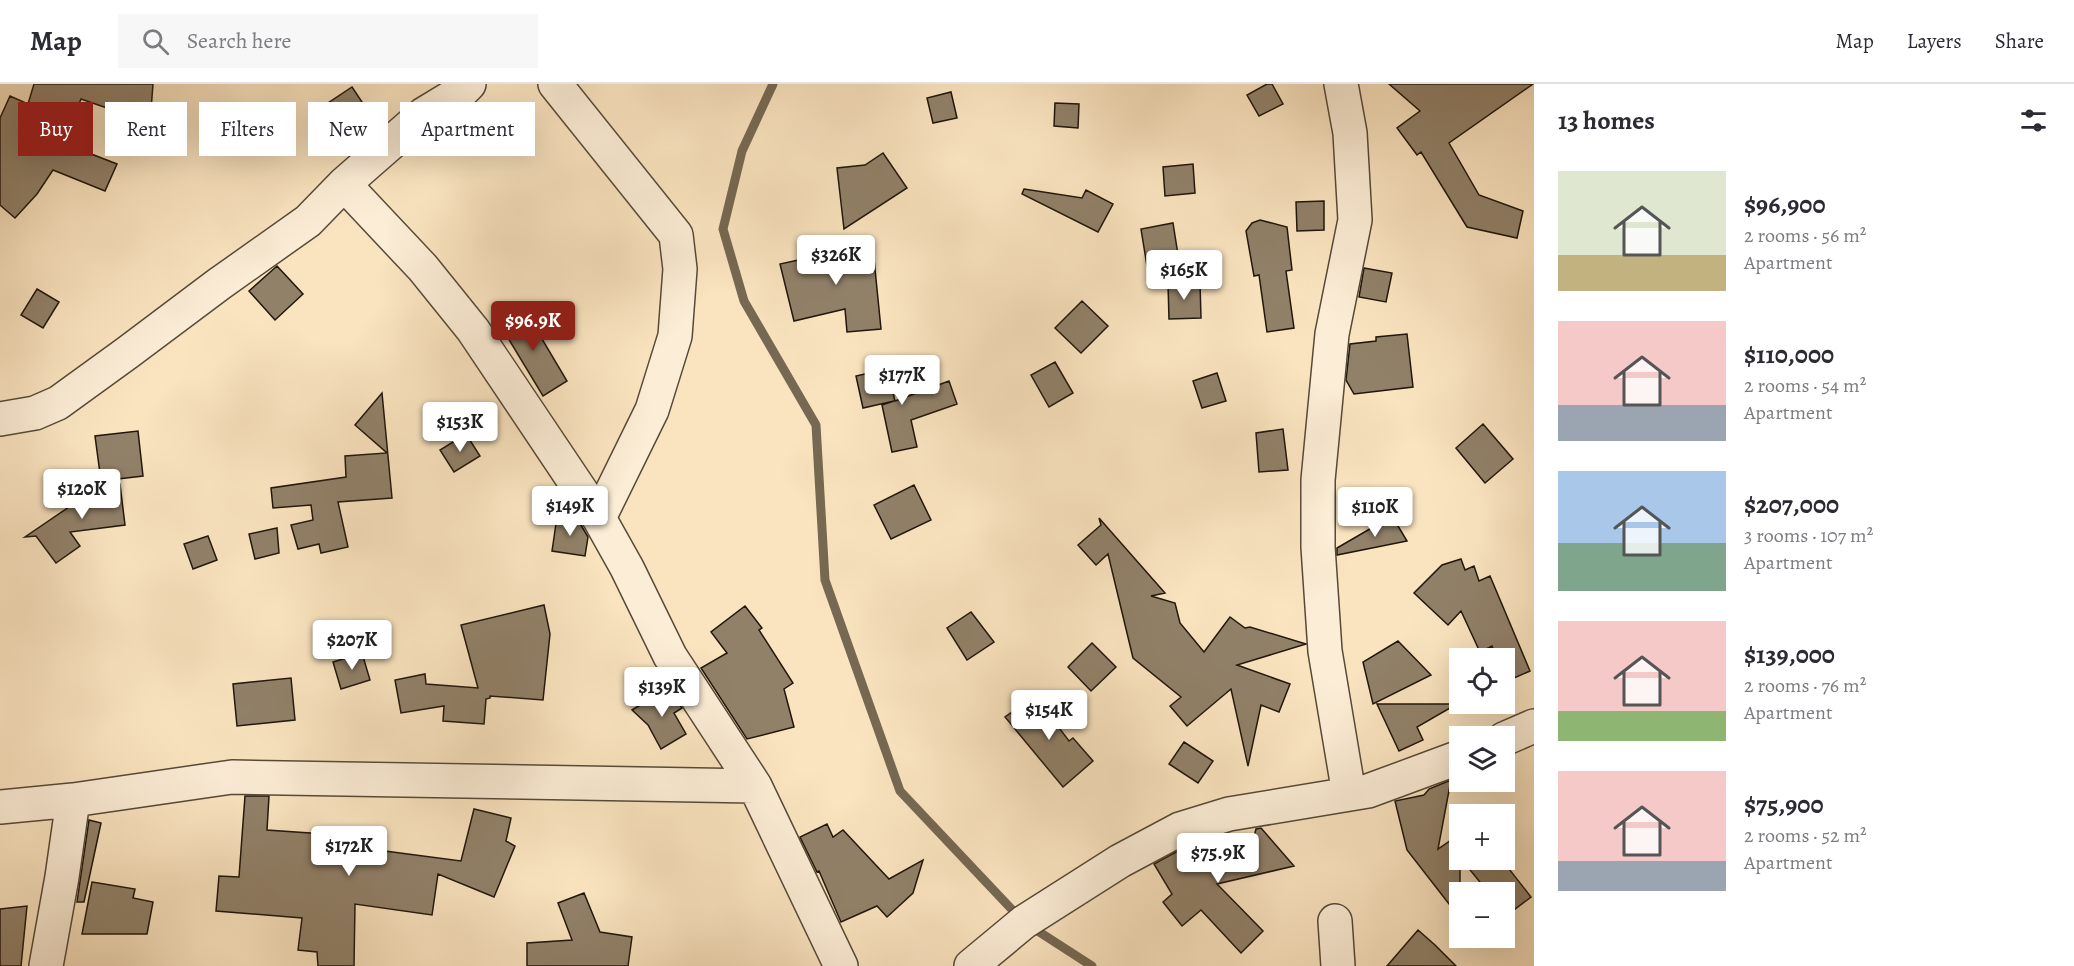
<!DOCTYPE html>
<meta charset="utf-8">
<style>
body{margin:0;font-family:Alegreya,serif;background:#f7f7f7;color:#2b2b33;height:100vh;display:flex;flex-direction:column;font-size:22px;white-space:nowrap}
*{box-sizing:border-box;margin:0}
p{font-size:20px;color:#7c7c81}
.icon{flex:none;width:33px;height:33px;fill:none;stroke:currentColor;stroke-width:2;stroke-linecap:round;stroke-linejoin:round}
.map{position:relative;flex:1;overflow:hidden}
.sheet{display:flex;flex-direction:column;background:#fff;width:540px}
.sheet>*{flex:none}
.banner{position:absolute;left:18px;top:18px;width:570px;height:54px;display:flex;gap:12px}
.fabs{position:absolute;left:1449px;top:564px;display:grid;gap:12px}
.fabs a{display:grid;place-items:center;width:66px;height:66px;border-radius:0px;background:#fff;box-shadow:0 6px 24px #0002;font-size:30px}
.price{position:absolute;translate:-50% -51px;padding:0 14px;border-radius:6px;background:#fff;color:#222;font-size:20px;line-height:39px;filter:drop-shadow(0 2px 3px #0008)}
.price::after{content:'';position:absolute;left:50%;top:36px;width:18px;height:14px;margin-left:-9px;background:inherit;clip-path:polygon(0 0,100% 0,50% 100%)}
.price.active{background:#8f2418;color:#fff}
ul{padding:0;list-style:none}
li{display:flex;align-items:center;gap:18px;height:150px;padding:0 24px}
li span{display:grid;place-items:center;flex:none;width:168px;height:120px;border-radius:0px;color:#555}
li>.icon{margin-inline-start:auto}
span .icon{width:72px;height:72px;fill:#fffc;stroke-width:1}
li b{font-size:26px}
h2{display:flex;justify-content:space-between;align-items:center;height:72px;padding:0 24px;font-size:26px}
.chip{padding:0 21px;border-radius:0px;background:#fff;box-shadow:0 6px 24px #0002;font-size:21px;line-height:54px}
.chip.active{background:#8f2418;color:#fff}
header{display:flex;align-items:center;gap:36px;box-sizing:border-box;height:84px;padding:0 30px;background:#fff;border-bottom:2px solid #e1e1e2}
header strong{font-size:28px}
nav{display:flex;gap:33px;margin-inline-start:auto;font-size:21px}
.search{width:420px;height:54px;background:#f7f7f7;display:flex;align-items:center;gap:15px;box-sizing:border-box;padding:0 21px;border-radius:0px;color:#7c7c81;font-size:22px}
main{display:flex;flex:1;min-height:0}
.map>svg:first-child{display:block}
.lines{fill:none;stroke-linecap:round;stroke-linejoin:round}
.stream{stroke:#766852;stroke-width:9}
.building{fill:#918169;stroke:#20160b;stroke-width:1.5}
.minor-casing{stroke:#564a38;stroke-width:36}
.minor{stroke:#fcedd6;stroke-width:33}
</style>
<header>
<strong>Map</strong>
<div class="search"><svg class="icon" aria-label="search" viewBox="0 0 24 24"><circle cx="10" cy="10" r="6"/><path d="M15 15l6 6"/></svg>Search here</div>
<nav><a>Map</a><a>Layers</a><a>Share</a></nav>
</header>
<main>
<div class="map">
<svg width="1534" height="882" viewBox="0 0 1534 882">
<rect width="100%" height="100%" fill="#fae4c0"/>
<filter id="stains"><feTurbulence type="fractalNoise" baseFrequency=".00333" numOctaves="4"/><feColorMatrix values="0 0 0 0 .2 0 0 0 0 .09 0 0 0 0 .02 0 0 0 .5 -.17"/></filter>
<radialGradient id="worn" r=".72"><stop offset=".6" stop-color="#630" stop-opacity="0"/><stop offset="1" stop-color="#630" stop-opacity=".3"/></radialGradient>
<g class="lines">
<!-- stream -->
<path class="stream" d="M 773,0 L 742,67 L 723,145 L 744,217 L 816,341 L 825,496 L 900,707 L 1019,833
M 1030,842 L 1092,882"/>
</g>
<!-- building -->
<path class="building" d="M 34,0 L 153,0 L 150,39 L 81,15 L 63,59 L 117,80 L 105,107 L 53,86 L 37,110 L 15,134 L 0,121 L 0,34 L 10,12 L 28,20 Z
M 1267,0 L 1272,0 L 1283,20 L 1259,32 L 1247,11 Z
M 1389,0 L 1533,0 L 1449,59 L 1479,111 L 1523,127 L 1517,154 L 1467,143 L 1421,68 L 1417,71 L 1397,44 L 1420,27 Z
M 352,3 L 374,36 L 348,54 L 325,21 Z
M 951,8 L 957,34 L 933,39 L 927,14 Z
M 1055,19 L 1079,20 L 1078,44 L 1054,42 Z
M 883,69 L 907,104 L 844,145 L 837,84 L 865,81 Z
M 1193,80 L 1195,109 L 1165,112 L 1163,83 Z
M 1024,105 L 1082,114 L 1086,106 L 1113,120 L 1098,148 L 1022,110 Z
M 1324,117 L 1324,146 L 1297,147 L 1296,118 Z
M 1260,136 L 1287,143 L 1292,186 L 1286,187 L 1294,244 L 1267,248 L 1259,191 L 1254,192 L 1246,147 L 1252,139 Z
M 1173,139 L 1179,177 L 1147,182 L 1141,145 Z
M 872,155 L 881,245 L 847,248 L 845,225 L 794,237 L 780,180 L 839,167 L 838,162 Z
M 277,182 L 303,210 L 275,236 L 249,207 Z
M 1364,184 L 1392,189 L 1386,218 L 1359,213 Z
M 1200,199 L 1201,234 L 1169,235 L 1168,200 Z
M 37,205 L 59,218 L 43,244 L 21,231 Z
M 1082,217 L 1108,242 L 1081,269 L 1055,244 Z
M 515,224 L 529,233 L 567,297 L 543,312 L 502,244 Z
M 1407,250 L 1413,303 L 1354,310 L 1346,296 L 1350,260 L 1376,257 L 1376,253 Z
M 1055,278 L 1073,309 L 1049,323 L 1031,291 Z
M 887,285 L 895,317 L 949,297 L 957,320 L 911,336 L 917,363 L 892,368 L 882,321 L 894,317 L 863,324 L 856,292 Z
M 1217,289 L 1226,317 L 1202,324 L 1193,297 Z
M 382,309 L 392,414 L 338,418 L 348,463 L 321,469 L 319,460 L 298,465 L 291,441 L 313,436 L 311,421 L 273,424 L 271,404 L 346,393 L 345,372 L 387,369 L 355,341 Z
M 1483,340 L 1513,375 L 1485,399 L 1456,364 Z
M 1283,345 L 1288,386 L 1259,388 L 1256,349 Z
M 138,347 L 143,392 L 101,397 L 95,352 Z
M 466,350 L 480,372 L 454,388 L 440,366 Z
M 120,400 L 125,441 L 70,448 L 80,462 L 56,479 L 36,452 L 25,453 L 88,410 L 87,405 Z
M 914,401 L 931,436 L 891,455 L 874,421 Z
M 1392,432 L 1407,457 L 1337,471 L 1337,464 Z
M 557,433 L 578,436 L 588,453 L 585,472 L 552,467 Z
M 1099,434 L 1165,509 L 1151,512 L 1175,519 L 1180,539 L 1204,568 L 1230,533 L 1245,544 L 1250,543 L 1306,560 L 1237,581 L 1290,600 L 1279,628 L 1261,621 L 1248,682 L 1231,605 L 1187,642 L 1170,622 L 1181,613 L 1133,574 L 1108,470 L 1096,481 L 1078,461 L 1101,441 Z
M 277,444 L 279,469 L 255,475 L 249,450 Z
M 208,452 L 217,476 L 193,485 L 184,460 Z
M 1461,475 L 1465,486 L 1474,482 L 1479,497 L 1490,492 L 1530,587 L 1507,597 L 1504,592 L 1504,574 L 1497,574 L 1492,562 L 1480,568 L 1461,527 L 1448,541 L 1414,509 L 1442,481 Z
M 544,521 L 550,550 L 543,616 L 490,612 L 490,614 L 486,615 L 484,640 L 443,637 L 444,622 L 401,629 L 395,596 L 425,590 L 426,600 L 478,604 L 461,541 Z
M 745,522 L 762,544 L 759,546 L 793,599 L 784,605 L 794,643 L 747,655 L 701,584 L 727,569 L 711,548 Z
M 971,528 L 994,558 L 967,576 L 947,544 Z
M 1398,557 L 1431,591 L 1373,620 L 1363,578 Z
M 1092,559 L 1116,583 L 1091,607 L 1068,583 Z
M 362,569 L 370,596 L 341,605 L 333,578 Z
M 291,594 L 295,636 L 237,642 L 233,600 Z
M 668,604 L 682,624 L 674,629 L 686,650 L 661,665 L 648,641 L 632,626 Z
M 1035,612 L 1069,657 L 1073,654 L 1093,677 L 1063,703 L 1005,633 Z
M 1377,620 L 1457,620 L 1417,643 L 1423,656 L 1399,667 Z
M 1184,658 L 1213,677 L 1198,699 L 1169,680 Z
M 1451,696 L 1438,765 L 1460,750 L 1460,834 L 1407,766 L 1395,717 L 1424,711 L 1429,705 Z
M 245,712 L 269,712 L 267,746 L 383,754 L 385,767 L 461,777 L 474,725 L 511,734 L 506,757 L 515,762 L 494,813 L 438,790 L 432,831 L 355,820 L 354,882 L 318,882 L 317,868 L 298,866 L 302,834 L 216,827 L 219,792 L 239,793 Z
M 89,736 L 101,739 L 84,818 L 77,818 Z
M 827,740 L 833,753 L 843,746 L 889,795 L 923,776 L 913,809 L 887,833 L 877,822 L 841,838 L 819,787 L 817,788 L 800,753 Z
M 1261,744 L 1294,782 L 1217,800 L 1263,847 L 1241,869 L 1201,826 L 1182,842 L 1163,818 L 1172,810 L 1154,780 L 1187,762 L 1207,756 L 1208,770 L 1252,760 L 1256,745 Z
M 1462,776 L 1502,776 L 1531,813 L 1506,832 L 1504,808 L 1488,808 Z
M 92,798 L 135,805 L 133,814 L 153,818 L 147,850 L 82,850 Z
M 584,809 L 600,848 L 632,853 L 628,882 L 527,882 L 527,859 L 572,856 L 558,819 Z
M 27,822 L 21,882 L 0,882 L 0,825 Z
M 1418,846 L 1435,861 L 1456,882 L 1387,882 Z"/>
<g class="lines">
<!-- minor casing -->
<g class="minor-casing">
<path id="minor" d="M 555,0 L 676,151 L 680,185 L 675,252 L 652,326 L 599,434
M 1341,0 L 1350,49 L 1355,136 L 1332,250 L 1318,396 L 1318,463 L 1325,567 L 1349,710
M 344,100 L 423,184 L 473,246 L 599,434 L 627,484 L 670,572 L 755,702 L 841,882
M 0,335 L 35,329 L 58,319 L 127,269 L 219,200 L 308,137 L 344,100 L 424,30 L 462,7 L 469,0
M 1504,655 L 1534,642
M 0,723 L 73,716 L 232,693 L 755,702
M 1335,837 L 1338,882
M 46,882 L 62,793 L 73,716
M 971,882 L 1024,838 L 1120,777 L 1180,745 L 1229,730 L 1368,707 L 1460,673"/>
</g>
<!-- minor -->
<use href="#minor" class="minor"/>
</g>
<rect width="100%" height="100%" filter="url(#stains)"/>
<rect width="100%" height="100%" fill="url(#worn)"/>
</svg>
<div class="fabs">
<a><svg class="icon" aria-label="locate" viewBox="0 0 24 24"><circle cx="12" cy="12" r="6"/><path d="M12 2v4M12 18v4M2 12h4M18 12h4"/></svg></a>
<a><svg class="icon" aria-label="layers" viewBox="0 0 24 24"><path d="M12 4l9 5-9 5-9-5zM3 14l9 5 9-5"/></svg></a>
<a>+</a>
<a>−</a>
</div>
<b class="price" style="left:836px;top:202px">$326K</b>
<b class="price" style="left:1184px;top:217px">$165K</b>
<b class="price active" style="left:533px;top:268px">$96.9K</b>
<b class="price" style="left:902px;top:322px">$177K</b>
<b class="price" style="left:460px;top:369px">$153K</b>
<b class="price" style="left:82px;top:436px">$120K</b>
<b class="price" style="left:570px;top:453px">$149K</b>
<b class="price" style="left:1375px;top:454px">$110K</b>
<b class="price" style="left:352px;top:587px">$207K</b>
<b class="price" style="left:662px;top:634px">$139K</b>
<b class="price" style="left:1049px;top:657px">$154K</b>
<b class="price" style="left:349px;top:793px">$172K</b>
<b class="price" style="left:1218px;top:800px">$75.9K</b>
<div class="banner">
<a class="chip active">Buy</a>
<a class="chip">Rent</a>
<a class="chip">Filters</a>
<a class="chip">New</a>
<a class="chip">Apartment</a>
</div>
</div>
<section class="sheet">
<h2>13 homes<svg class="icon" aria-label="filters" viewBox="0 0 24 24"><path d="M4 7h16M4 17h16"/><circle cx="9" cy="7" r="2"/><circle cx="15" cy="17" r="2"/></svg></h2>
<ul>
<li><span style="background:linear-gradient(#dfe7d0 70%,#c2b280 0)"><svg class="icon" aria-label="home" viewBox="0 0 24 24"><path d="M3 11l9-7 9 7M6 9v11h12V9"/></svg></span><div><b>$96,900</b><p>2 rooms · 56 m²</p><p>Apartment</p></div></li>
<li><span style="background:linear-gradient(#f6c9c9 70%,#9aa5b1 0)"><svg class="icon" aria-label="home" viewBox="0 0 24 24"><path d="M3 11l9-7 9 7M6 9v11h12V9"/></svg></span><div><b>$110,000</b><p>2 rooms · 54 m²</p><p>Apartment</p></div></li>
<li><span style="background:linear-gradient(#a9c7e8 60%,#7fa58c 0)"><svg class="icon" aria-label="home" viewBox="0 0 24 24"><path d="M3 11l9-7 9 7M6 9v11h12V9"/></svg></span><div><b>$207,000</b><p>3 rooms · 107 m²</p><p>Apartment</p></div></li>
<li><span style="background:linear-gradient(#f6c9c9 75%,#8fb573 0)"><svg class="icon" aria-label="home" viewBox="0 0 24 24"><path d="M3 11l9-7 9 7M6 9v11h12V9"/></svg></span><div><b>$139,000</b><p>2 rooms · 76 m²</p><p>Apartment</p></div></li>
<li><span style="background:linear-gradient(#f6c9c9 75%,#9aa5b1 0)"><svg class="icon" aria-label="home" viewBox="0 0 24 24"><path d="M3 11l9-7 9 7M6 9v11h12V9"/></svg></span><div><b>$75,900</b><p>2 rooms · 52 m²</p><p>Apartment</p></div></li>
</ul>
</section>
</main>
